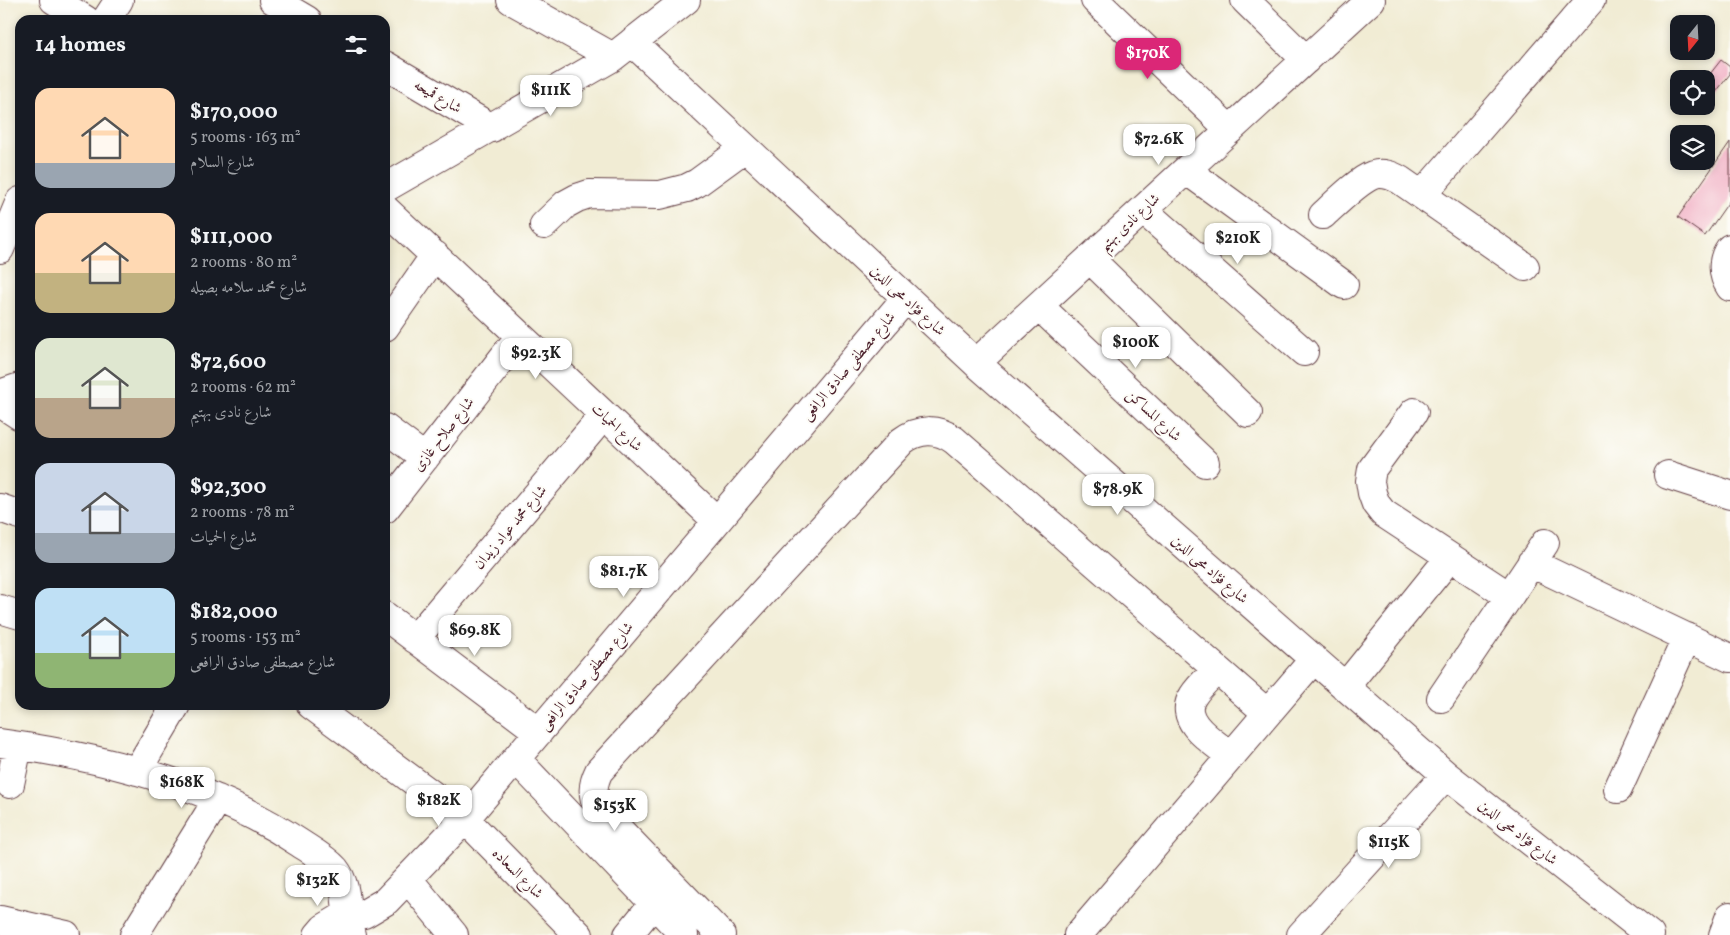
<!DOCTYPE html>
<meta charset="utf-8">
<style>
body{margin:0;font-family:Vollkorn,Amiri,serif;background:#20242c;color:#f1f3f6;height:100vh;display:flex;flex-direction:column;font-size:19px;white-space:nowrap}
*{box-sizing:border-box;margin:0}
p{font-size:16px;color:#9ea1a6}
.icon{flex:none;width:28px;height:28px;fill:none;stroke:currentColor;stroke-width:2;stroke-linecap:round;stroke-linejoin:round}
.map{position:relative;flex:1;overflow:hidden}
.details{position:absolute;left:15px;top:15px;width:375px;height:695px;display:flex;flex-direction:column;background:#171b24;border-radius:15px;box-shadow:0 2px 8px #0003}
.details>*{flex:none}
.needle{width:32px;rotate:198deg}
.controls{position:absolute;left:1670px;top:15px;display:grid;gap:10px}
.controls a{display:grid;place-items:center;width:45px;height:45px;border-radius:10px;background:#171b24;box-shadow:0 2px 8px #0003;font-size:25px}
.price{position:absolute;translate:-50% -42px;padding:0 11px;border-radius:10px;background:#fff;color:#222;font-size:16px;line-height:32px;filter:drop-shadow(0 1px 2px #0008)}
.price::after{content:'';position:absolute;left:50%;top:30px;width:15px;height:11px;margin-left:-8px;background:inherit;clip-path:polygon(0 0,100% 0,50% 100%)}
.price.active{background:#db2777;color:#fff}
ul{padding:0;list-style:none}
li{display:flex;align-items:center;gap:15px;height:125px;padding:0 20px}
li span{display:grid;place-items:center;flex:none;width:140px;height:100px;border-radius:15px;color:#555}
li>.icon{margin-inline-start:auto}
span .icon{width:60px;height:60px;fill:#fffc;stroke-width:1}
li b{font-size:21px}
h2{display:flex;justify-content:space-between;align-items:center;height:60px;padding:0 20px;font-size:21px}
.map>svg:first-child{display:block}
.building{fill:#f1adc3}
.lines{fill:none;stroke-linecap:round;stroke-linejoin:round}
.minor-casing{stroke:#633e44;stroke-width:30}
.minor{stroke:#fff;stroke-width:28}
.labels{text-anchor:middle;stroke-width:4;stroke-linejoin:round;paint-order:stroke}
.street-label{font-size:15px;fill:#4a1f2b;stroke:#fdfcf7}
</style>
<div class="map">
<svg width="1730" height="935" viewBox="0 0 1730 935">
<rect width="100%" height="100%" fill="#fdfcf7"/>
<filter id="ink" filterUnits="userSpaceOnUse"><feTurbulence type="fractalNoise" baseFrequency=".02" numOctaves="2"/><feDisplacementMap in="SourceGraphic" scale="10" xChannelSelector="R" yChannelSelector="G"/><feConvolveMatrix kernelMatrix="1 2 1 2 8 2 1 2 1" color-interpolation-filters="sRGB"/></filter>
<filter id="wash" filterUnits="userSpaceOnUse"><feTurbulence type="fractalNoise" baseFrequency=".0096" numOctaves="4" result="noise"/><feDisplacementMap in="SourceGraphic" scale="20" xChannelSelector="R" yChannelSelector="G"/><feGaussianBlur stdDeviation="1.12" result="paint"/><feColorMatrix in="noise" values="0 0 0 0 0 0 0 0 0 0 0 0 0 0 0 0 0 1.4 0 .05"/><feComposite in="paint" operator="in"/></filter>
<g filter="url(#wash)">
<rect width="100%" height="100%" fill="#f1ecd4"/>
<g id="blocks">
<!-- building -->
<path class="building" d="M 1721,60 L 1730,67 L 1730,74 L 1716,92 L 1709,95 L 1706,93 L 1706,79 Z
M 1730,142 L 1730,200 L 1705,236 L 1678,217 Z"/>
</g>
</g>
<g filter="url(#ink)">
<use href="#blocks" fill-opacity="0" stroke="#633e44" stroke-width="1"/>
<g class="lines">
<!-- minor casing -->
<g class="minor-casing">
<path id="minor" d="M 54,0 L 86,20
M 273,0 L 307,20
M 511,0 L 613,57
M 1095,0 L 1230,130
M 1245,0 L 1306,60
M 106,20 L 119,0
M 632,42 L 976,363 L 1446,775 L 1650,935
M 385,65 L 492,128
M 1186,170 L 1344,285
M 385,188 L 613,57 L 686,0
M 1422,195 L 1591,0
M 385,209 L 717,521
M 1143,210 L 1304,352
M 1323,215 C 1335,204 1359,180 1373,175 C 1383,172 1391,175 1400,180 L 1525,267
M 544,225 L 566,204 L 577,198 L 589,194 L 660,195 L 687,188 L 697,183 L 745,148
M 1730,248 C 1721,260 1722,275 1730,287
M 0,249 L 20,201
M 1090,259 L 1248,413
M 1039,306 L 1205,463
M 385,327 L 435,255
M 976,363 L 1371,0
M 0,394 L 20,387
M 0,403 L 20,416
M 1414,412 L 1372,469 L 1370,481 L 1372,493 L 1376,504 L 1383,513 L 1509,596
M 385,428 L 425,458
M 1668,475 L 1730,495
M 0,508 L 20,515
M 385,509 L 520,336
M 1531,563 L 1730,658
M 0,609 L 20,615
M 385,616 L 539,732
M 415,639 L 604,415
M 1217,670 C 1209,678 1199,686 1193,696 C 1176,721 1215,743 1231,756
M 1345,687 L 1450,557
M 1441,698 L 1545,543
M 311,705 L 465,819 L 579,935
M 0,743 C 103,757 211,784 298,842 C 310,850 325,858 335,869 C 350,888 344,913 351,935
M 516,759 L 684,935
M 137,771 L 176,705
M 10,784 L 18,746
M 1618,789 L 1687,637
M 408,879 L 454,935
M 0,920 L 66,935
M 134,935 L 218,799
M 318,935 L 324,928 L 339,919 L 347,916 L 364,914 L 386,901 L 465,819 L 906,298
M 628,935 L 654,903
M 721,935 L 598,808 C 592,795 592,785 599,771 L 902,441 C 919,428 937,428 954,440 L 1267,713
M 1078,935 L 1314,659
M 1301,935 L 1446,775
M 1723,935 L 1730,916"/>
</g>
<!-- minor -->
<use href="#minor" class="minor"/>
</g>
</g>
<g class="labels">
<!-- street labels -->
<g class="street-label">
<text transform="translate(438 96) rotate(30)" y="5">شارع قميحه</text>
<text transform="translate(1129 222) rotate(-43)" y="5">شارع نادى بهتيم</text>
<text transform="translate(908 300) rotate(43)" y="5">شارع فؤاد محى الدين</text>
<text transform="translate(848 366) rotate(-50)" y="5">شارع مصطفى صادق الرافعى</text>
<text transform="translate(1154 415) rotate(43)" y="5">شارع المساكن</text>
<text transform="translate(617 427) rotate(43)" y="5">شارع الحميات</text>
<text transform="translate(443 434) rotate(-52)" y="5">شارع صلاح غازى</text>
<text transform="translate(510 527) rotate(-50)" y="5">شارع محمد عواد زيدان</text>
<text transform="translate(1210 569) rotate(41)" y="5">شارع فؤاد محى الدين</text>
<text transform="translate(586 676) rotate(-50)" y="5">شارع مصطفى صادق الرافعى</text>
<text transform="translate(1518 832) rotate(38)" y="5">شارع فؤاد محى الدين</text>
<text transform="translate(518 873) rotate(45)" y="5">شارع السعاده</text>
</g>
</g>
</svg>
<div class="controls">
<a><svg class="needle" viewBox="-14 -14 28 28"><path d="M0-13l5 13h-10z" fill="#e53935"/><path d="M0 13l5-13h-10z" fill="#9ea1a6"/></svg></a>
<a><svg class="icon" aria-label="locate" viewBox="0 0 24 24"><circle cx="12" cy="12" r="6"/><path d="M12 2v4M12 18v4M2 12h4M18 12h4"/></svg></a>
<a><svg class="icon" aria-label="layers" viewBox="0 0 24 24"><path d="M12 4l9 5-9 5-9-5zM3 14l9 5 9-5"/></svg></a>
</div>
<b class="price active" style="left:1148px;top:80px">$170K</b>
<b class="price" style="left:551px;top:117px">$111K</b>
<b class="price" style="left:1159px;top:166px">$72.6K</b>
<b class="price" style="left:1238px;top:265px">$210K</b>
<b class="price" style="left:1136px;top:369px">$100K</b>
<b class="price" style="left:536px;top:380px">$92.3K</b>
<b class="price" style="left:1118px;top:516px">$78.9K</b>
<b class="price" style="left:624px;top:598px">$81.7K</b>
<b class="price" style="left:475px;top:657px">$69.8K</b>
<b class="price" style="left:182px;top:809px">$168K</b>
<b class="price" style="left:439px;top:827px">$182K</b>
<b class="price" style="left:615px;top:832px">$153K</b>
<b class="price" style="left:1389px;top:869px">$115K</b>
<b class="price" style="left:318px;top:907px">$132K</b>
<section class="details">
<h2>14 homes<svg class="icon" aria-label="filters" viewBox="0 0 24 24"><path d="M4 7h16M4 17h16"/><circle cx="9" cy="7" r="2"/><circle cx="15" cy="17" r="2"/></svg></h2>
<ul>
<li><span style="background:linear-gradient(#ffd9b3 75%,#9aa5b1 0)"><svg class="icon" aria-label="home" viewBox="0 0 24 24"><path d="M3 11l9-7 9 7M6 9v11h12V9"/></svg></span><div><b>$170,000</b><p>5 rooms · 163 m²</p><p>شارع السلام</p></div></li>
<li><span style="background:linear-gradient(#ffd9b3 60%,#c2b280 0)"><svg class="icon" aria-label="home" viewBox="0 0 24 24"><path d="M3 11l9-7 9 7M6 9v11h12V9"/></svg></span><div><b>$111,000</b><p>2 rooms · 80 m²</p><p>شارع محمد سلامه بصيله</p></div></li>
<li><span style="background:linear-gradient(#dfe7d0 60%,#b9a48a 0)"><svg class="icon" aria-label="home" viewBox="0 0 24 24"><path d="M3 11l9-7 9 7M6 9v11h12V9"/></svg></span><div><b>$72,600</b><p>2 rooms · 62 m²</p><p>شارع نادى بهتيم</p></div></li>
<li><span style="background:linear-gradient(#c9d6e8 70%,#9aa5b1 0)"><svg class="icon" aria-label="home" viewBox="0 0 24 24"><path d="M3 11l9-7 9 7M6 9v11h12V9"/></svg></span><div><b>$92,300</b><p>2 rooms · 78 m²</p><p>شارع الحميات</p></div></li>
<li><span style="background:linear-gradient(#bfe0f5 65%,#8fb573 0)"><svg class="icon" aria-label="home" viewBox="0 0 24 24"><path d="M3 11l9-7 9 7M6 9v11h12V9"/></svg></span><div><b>$182,000</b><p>5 rooms · 153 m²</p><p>شارع مصطفى صادق الرافعى</p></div></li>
</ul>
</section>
</div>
